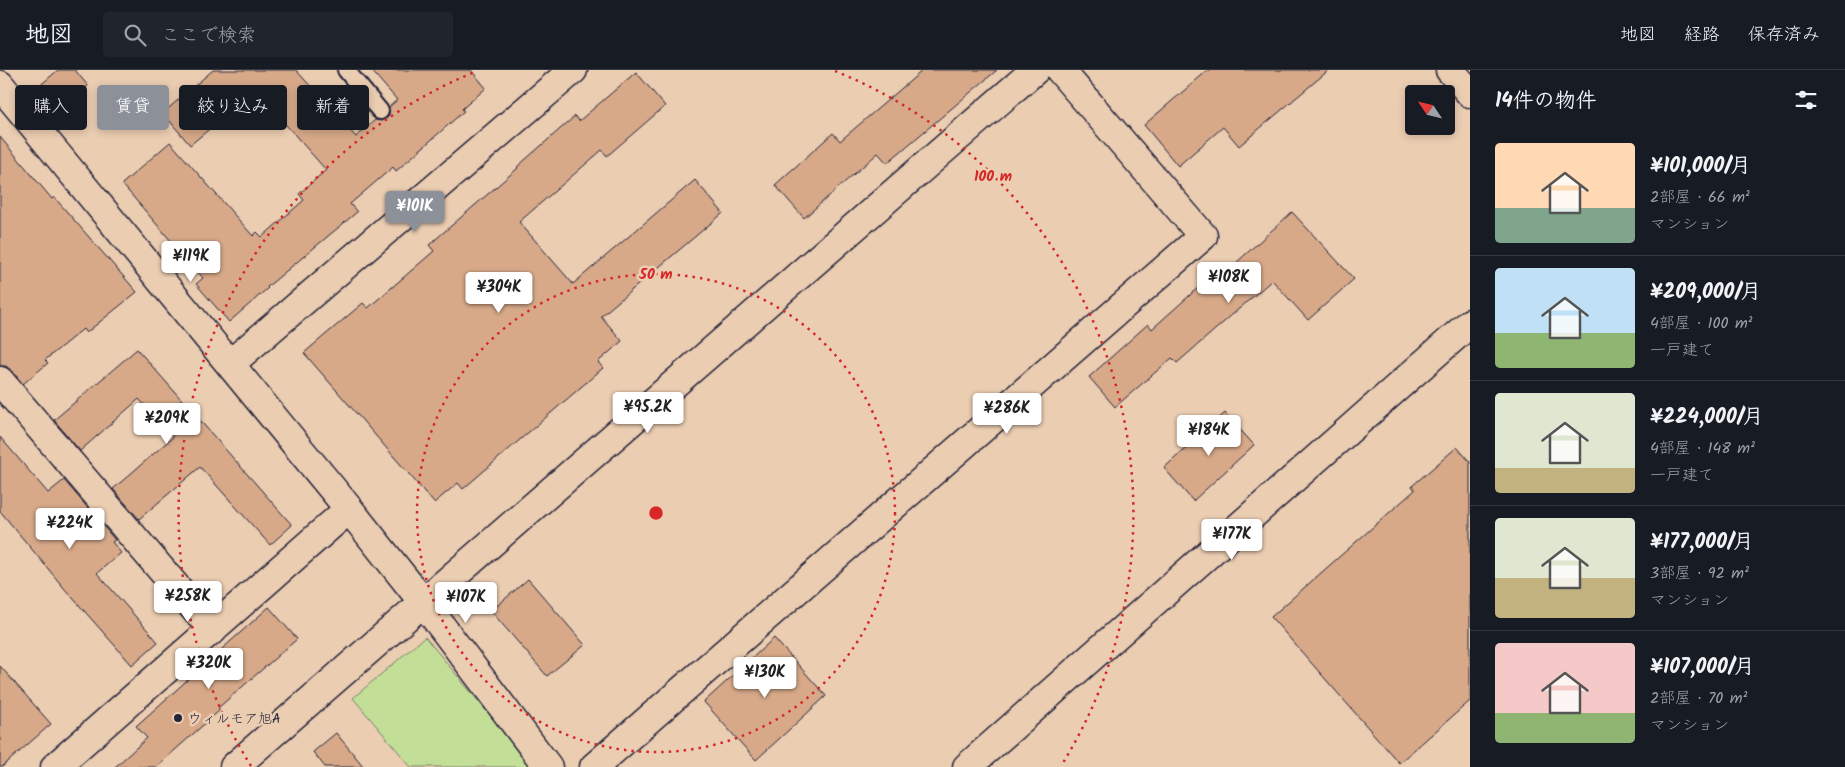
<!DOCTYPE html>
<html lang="ja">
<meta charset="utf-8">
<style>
body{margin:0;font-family:Kalam,"Klee One",sans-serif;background:#20242c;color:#f1f3f6;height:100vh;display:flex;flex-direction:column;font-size:19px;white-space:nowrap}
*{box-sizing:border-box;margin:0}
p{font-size:16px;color:#9ea1a6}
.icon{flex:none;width:28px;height:28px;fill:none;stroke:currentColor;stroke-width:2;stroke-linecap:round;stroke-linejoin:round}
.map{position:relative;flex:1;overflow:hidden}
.side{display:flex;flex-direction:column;background:#171b24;width:375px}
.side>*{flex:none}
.guide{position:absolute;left:15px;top:15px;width:475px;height:45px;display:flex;gap:10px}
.needle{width:32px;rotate:305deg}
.buttons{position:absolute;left:1405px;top:15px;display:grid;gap:10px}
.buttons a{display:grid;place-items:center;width:50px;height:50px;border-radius:5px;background:#171b24;box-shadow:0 2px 8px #0003;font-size:25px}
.price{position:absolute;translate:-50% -42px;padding:0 11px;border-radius:5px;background:#fff;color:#222;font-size:16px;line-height:32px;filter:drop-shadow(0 1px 2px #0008)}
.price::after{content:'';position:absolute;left:50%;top:30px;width:15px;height:11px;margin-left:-8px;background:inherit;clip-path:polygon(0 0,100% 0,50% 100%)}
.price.on{background:#8c9099;color:#fff}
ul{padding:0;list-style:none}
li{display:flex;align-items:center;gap:15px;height:125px;padding:0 25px}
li+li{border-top:1px solid #363941}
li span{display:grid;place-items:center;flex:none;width:140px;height:100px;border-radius:5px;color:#555}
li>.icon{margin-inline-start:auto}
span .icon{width:60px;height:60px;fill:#fffc;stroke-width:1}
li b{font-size:21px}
h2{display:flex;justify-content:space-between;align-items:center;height:60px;padding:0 25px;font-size:21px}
.pill{padding:0 18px;border-radius:5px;background:#171b24;box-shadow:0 2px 8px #0003;font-size:18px;line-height:45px}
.pill.on{background:#8c9099;color:#fff}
header{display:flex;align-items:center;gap:30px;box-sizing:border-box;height:70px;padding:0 25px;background:#171b24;border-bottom:1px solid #363941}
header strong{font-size:24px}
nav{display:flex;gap:28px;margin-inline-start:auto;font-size:18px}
.search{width:350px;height:45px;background:#20242c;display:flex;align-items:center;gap:12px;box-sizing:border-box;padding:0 18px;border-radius:5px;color:#9ea1a6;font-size:19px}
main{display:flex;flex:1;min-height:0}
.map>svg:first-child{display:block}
.green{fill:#c3df97;stroke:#728069}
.building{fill:#d7a989;stroke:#22223b}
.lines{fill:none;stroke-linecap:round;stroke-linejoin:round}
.lane-casing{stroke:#22223b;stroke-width:20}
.street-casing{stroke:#22223b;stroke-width:31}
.secondary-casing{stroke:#22223b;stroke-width:31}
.lane{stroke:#ebcdb1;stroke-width:16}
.street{stroke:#ebcdb1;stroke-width:28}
.secondary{stroke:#ebcdb1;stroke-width:28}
.ring{fill:none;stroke:#d62828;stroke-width:2.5;stroke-dasharray:2.5 5}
.poi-dot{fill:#22223b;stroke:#ebcdb1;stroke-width:2}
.labels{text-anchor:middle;stroke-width:5;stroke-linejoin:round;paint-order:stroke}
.poi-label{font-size:14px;fill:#22223b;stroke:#ebcdb1;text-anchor:start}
.centre{fill:#d62828;stroke:#ebcdb1;stroke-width:2.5}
.ring-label{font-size:15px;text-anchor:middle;font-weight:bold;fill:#d62828;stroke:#ebcdb1;stroke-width:5;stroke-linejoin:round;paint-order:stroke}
</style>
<header>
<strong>地図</strong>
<div class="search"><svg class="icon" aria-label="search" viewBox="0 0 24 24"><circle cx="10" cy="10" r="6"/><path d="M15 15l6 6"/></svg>ここで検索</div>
<nav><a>地図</a><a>経路</a><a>保存済み</a></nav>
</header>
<main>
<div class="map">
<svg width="1470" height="697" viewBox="0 0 1470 697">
<rect width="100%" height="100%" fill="#ebcdb1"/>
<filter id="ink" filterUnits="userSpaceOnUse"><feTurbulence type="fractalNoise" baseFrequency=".02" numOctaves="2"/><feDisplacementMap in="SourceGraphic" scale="10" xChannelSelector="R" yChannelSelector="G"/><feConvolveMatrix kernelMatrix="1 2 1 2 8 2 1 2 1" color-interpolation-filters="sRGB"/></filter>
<g filter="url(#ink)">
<!-- green -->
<path class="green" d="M 425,567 L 533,697 L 411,697 L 353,628 Z"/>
<!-- building -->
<path class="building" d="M 58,0 L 75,0 L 88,16 L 50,49 L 29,25 Z
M 213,0 L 296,0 L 356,67 L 375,50 L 381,51 L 387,48 L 389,44 L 389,37 L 397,30 L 371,0 L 471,0 L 486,18 L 462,39 L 464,41 L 396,101 L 393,97 L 350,134 L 357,142 L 267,217 L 268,218 L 229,252 L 196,214 L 203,208 L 122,114 L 170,72 L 253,166 L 257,162 L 262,167 L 304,130 L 299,124 L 326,100 L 270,37 L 268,38 L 254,22 L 190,75 L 163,43 Z
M 923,0 L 997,0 L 887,93 L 878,83 L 804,148 L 775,115 L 833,63 L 840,71 Z
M 1208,0 L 1329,0 L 1239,76 L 1223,57 L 1178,96 L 1144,55 Z
M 636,2 L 665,36 L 607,86 L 602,80 L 519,152 L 573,214 L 695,110 L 723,143 L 601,246 L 622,271 L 598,292 L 603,298 L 463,419 L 458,413 L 434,433 L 304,283 L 363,233 L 368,238 L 434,181 L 429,175 L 518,98 L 517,97 L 575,46 L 579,51 Z
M 0,67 L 52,129 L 54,127 L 137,222 L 86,263 L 83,259 L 45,290 L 48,293 L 23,314 L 12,301 L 6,296 L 0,296 Z
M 1292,142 L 1354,209 L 1308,250 L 1272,210 L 1177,293 L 1172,288 L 1115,337 L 1089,307 L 1148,254 L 1152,259 L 1208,209 L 1213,214 Z
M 137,279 L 292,455 L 270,475 L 200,397 L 139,449 L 113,419 L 173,367 L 139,329 L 80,381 L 54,350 Z
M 1225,343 L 1254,375 L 1193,431 L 1164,398 Z
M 0,367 L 48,423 L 64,410 L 115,470 L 112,472 L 121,483 L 97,503 L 158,572 L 132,595 L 64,518 L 0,441 Z
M 1457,377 L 1470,392 L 1470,631 L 1399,693 L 1271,547 L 1415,420 L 1412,416 Z
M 528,509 L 585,575 L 547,606 L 491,541 Z
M 269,537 L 297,569 L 218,638 L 220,640 L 156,697 L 115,697 L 147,668 L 136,656 Z
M 774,568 L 826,626 L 756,690 L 704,632 Z
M 0,596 L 51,654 L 2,697 L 0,697 Z
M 336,663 L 364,697 L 325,697 L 313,682 Z"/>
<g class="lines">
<!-- lane casing -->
<g class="lane-casing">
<path id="lane" d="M 346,0 L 380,41"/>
</g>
<!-- street casing -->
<g class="street-casing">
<path id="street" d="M 0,15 L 349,439 L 423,532 L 548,697
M 230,294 L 573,0
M 0,311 L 213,560
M 55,697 L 349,439
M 234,697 L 1035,0
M 594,697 L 1203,166 L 1060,0"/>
</g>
<!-- secondary casing -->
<g class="secondary-casing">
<path id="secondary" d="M 1450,0 L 1470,23
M 967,697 L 1470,253"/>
</g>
<!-- lane -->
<use href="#lane" class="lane"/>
<!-- street -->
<use href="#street" class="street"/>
<!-- secondary -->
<use href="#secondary" class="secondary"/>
</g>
</g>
<!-- distance rings -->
<g class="ring">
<circle cx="656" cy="443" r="239"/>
<path d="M251 696A477 477 0 0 1 477 1M835 1A477 477 0 0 1 1061 696"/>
</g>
<!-- markers -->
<circle class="poi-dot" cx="178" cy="648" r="5"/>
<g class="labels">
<!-- poi labels -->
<g class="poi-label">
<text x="188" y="653">ウィルモア旭A</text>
</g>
</g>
<circle cx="656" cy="443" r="8" class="centre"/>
<g class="ring-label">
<text x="993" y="111">100 m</text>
<text x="656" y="209">50 m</text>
</g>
</svg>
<div class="buttons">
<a><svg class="needle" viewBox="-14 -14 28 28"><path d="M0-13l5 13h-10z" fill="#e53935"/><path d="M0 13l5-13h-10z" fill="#9ea1a6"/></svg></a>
</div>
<b class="price on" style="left:415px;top:163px">¥101K</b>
<b class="price" style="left:191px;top:213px">¥119K</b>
<b class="price" style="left:1229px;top:234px">¥108K</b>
<b class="price" style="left:499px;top:244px">¥304K</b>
<b class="price" style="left:648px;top:364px">¥95.2K</b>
<b class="price" style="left:1007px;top:365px">¥286K</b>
<b class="price" style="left:167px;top:375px">¥209K</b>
<b class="price" style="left:1209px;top:387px">¥184K</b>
<b class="price" style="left:70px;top:480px">¥224K</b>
<b class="price" style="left:1232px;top:491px">¥177K</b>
<b class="price" style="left:188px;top:553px">¥258K</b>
<b class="price" style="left:466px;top:554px">¥107K</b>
<b class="price" style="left:209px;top:620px">¥320K</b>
<b class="price" style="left:765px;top:629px">¥130K</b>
<div class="guide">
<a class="pill">購入</a>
<a class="pill on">賃貸</a>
<a class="pill">絞り込み</a>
<a class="pill">新着</a>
</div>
</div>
<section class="side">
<h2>14件の物件<svg class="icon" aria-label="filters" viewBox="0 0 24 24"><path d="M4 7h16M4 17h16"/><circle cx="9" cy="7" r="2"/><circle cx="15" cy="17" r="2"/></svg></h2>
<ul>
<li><span style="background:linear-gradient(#ffd9b3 65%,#7fa58c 0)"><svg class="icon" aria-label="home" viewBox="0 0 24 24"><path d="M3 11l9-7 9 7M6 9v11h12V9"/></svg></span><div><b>¥101,000/月</b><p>2部屋 · 66 m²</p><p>マンション</p></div></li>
<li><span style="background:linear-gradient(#bfe0f5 65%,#8fb573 0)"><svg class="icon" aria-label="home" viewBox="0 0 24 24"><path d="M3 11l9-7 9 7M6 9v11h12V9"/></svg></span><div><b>¥209,000/月</b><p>4部屋 · 100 m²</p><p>一戸建て</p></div></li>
<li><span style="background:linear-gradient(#dfe7d0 75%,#c2b280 0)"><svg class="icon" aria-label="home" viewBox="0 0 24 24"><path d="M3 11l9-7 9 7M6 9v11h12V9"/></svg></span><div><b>¥224,000/月</b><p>4部屋 · 148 m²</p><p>一戸建て</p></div></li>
<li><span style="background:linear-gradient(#dfe7d0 60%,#c2b280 0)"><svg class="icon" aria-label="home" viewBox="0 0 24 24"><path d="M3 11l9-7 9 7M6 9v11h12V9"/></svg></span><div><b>¥177,000/月</b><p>3部屋 · 92 m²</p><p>マンション</p></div></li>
<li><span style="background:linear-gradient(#f6c9c9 70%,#8fb573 0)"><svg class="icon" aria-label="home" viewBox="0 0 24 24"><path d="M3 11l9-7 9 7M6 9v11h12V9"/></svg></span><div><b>¥107,000/月</b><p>2部屋 · 70 m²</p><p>マンション</p></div></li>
</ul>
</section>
</main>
